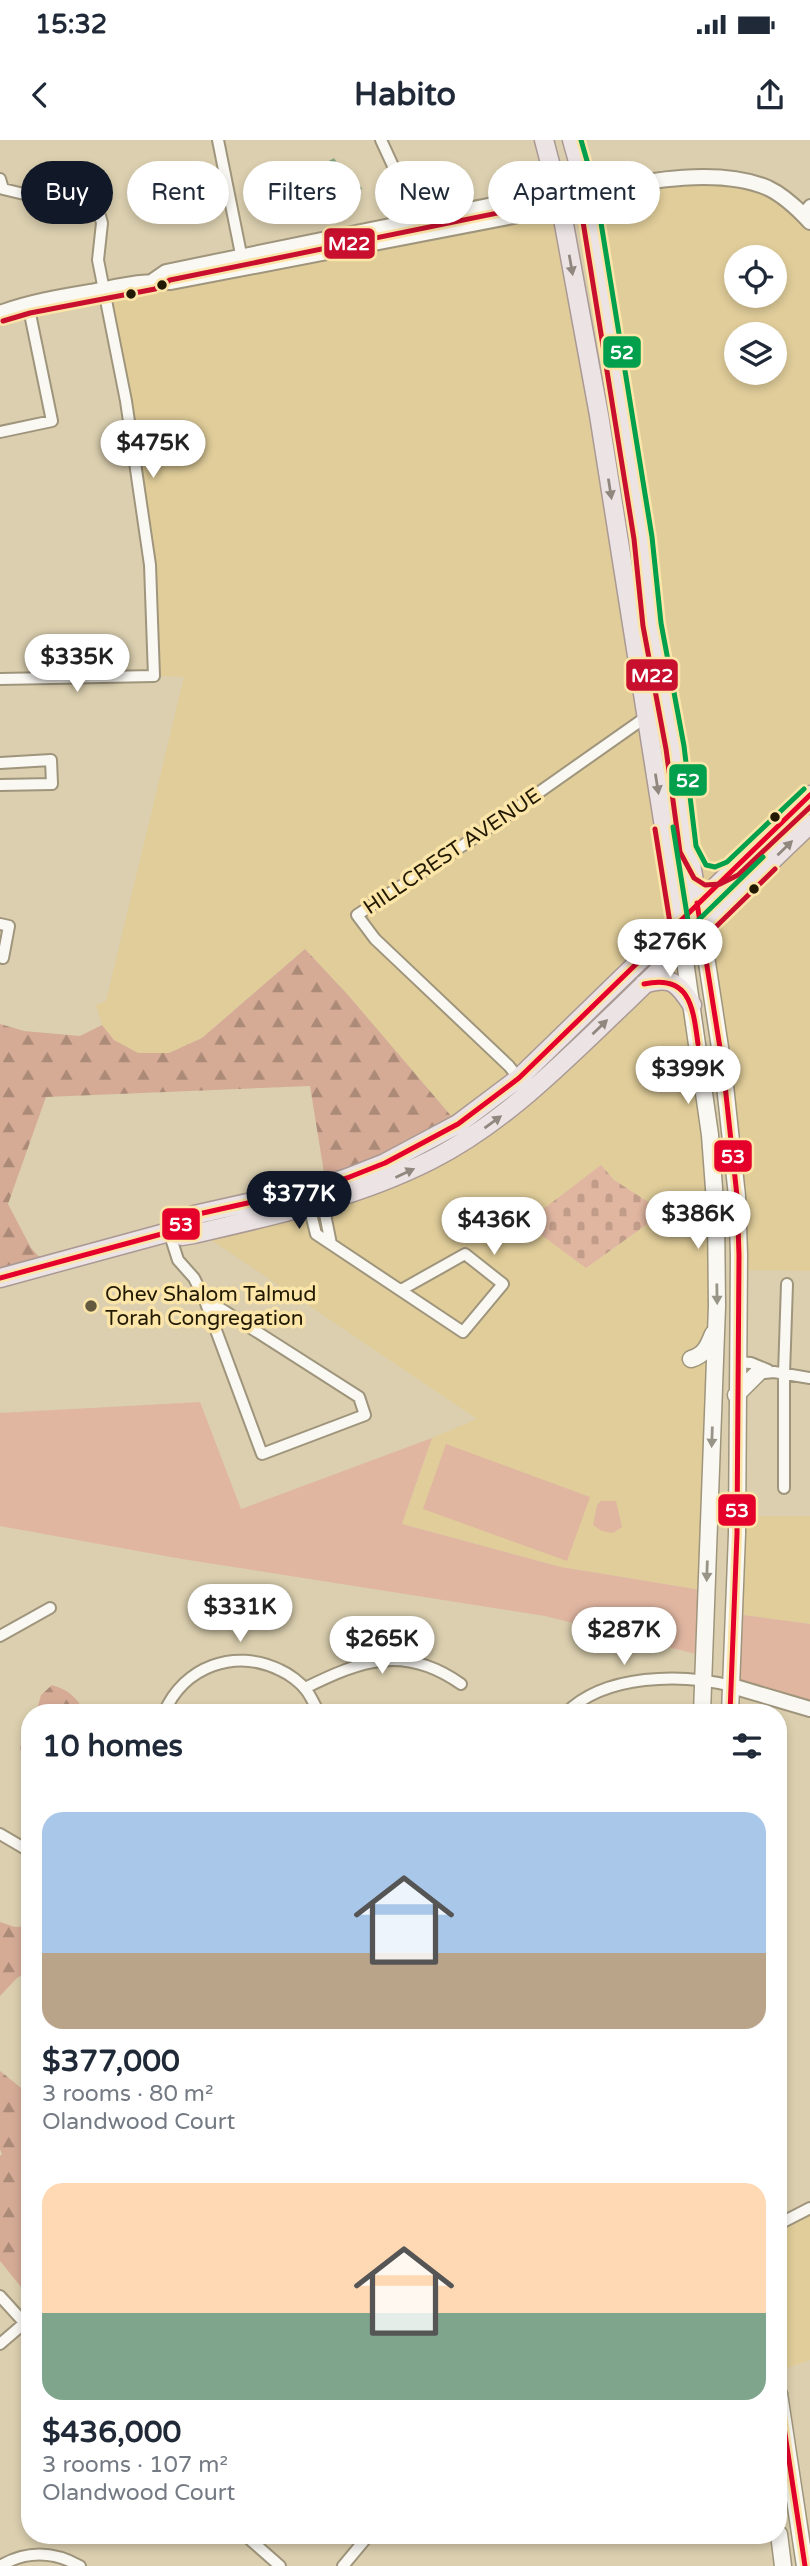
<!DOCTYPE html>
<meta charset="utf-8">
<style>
body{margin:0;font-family:"Varela Round",sans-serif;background:#f2f2f3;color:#1f2937;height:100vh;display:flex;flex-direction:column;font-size:26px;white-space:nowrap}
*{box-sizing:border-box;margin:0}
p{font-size:23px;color:#747a83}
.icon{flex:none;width:38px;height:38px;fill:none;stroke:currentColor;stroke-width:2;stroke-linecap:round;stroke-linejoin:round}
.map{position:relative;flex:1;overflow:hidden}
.side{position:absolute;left:21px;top:1564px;width:766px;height:840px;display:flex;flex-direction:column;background:#fff;border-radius:28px;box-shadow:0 4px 10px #0003}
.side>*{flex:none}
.hud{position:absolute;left:21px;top:21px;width:768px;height:63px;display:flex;gap:14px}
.tools{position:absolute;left:724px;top:105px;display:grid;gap:14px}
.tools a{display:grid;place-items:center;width:63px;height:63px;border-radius:50%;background:#fff;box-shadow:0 4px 10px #0003;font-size:35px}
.price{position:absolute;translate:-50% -60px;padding:0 16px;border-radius:24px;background:#fff;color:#222;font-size:23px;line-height:46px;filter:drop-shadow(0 2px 4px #0008)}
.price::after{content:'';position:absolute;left:50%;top:42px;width:21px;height:16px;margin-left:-10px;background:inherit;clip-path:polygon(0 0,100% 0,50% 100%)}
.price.on{background:#111827;color:#fff}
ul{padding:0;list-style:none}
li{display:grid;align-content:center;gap:14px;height:371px;padding:0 21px}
li span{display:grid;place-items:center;height:217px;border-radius:21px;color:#555}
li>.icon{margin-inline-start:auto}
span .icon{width:126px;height:126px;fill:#fffc;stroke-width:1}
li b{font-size:30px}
h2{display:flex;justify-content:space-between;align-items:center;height:84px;padding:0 21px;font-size:30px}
.pill{padding:0 24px;border-radius:32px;background:#fff;box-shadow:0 4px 10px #0003;font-size:24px;line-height:63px}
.pill.on{background:#111827;color:#fff}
.status{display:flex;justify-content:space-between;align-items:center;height:49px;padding:0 35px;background:#fff;direction:ltr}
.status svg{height:19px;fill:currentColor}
header{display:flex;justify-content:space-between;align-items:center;height:91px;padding:0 21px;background:#fff;font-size:32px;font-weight:700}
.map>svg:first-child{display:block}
.built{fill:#e0cd9a;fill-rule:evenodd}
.green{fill:#e0b6a1}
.forest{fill:url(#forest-firs)}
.cemetery{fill:url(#cemetery-stones)}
.water{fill:url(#water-rules)}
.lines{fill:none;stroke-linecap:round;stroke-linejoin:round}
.minor-casing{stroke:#9f957c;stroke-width:14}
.tertiary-casing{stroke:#9f957c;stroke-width:18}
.secondary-casing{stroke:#9f957c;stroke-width:19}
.primary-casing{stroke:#aa9994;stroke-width:21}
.minor{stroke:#faf8f3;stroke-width:10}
.tertiary{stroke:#faf8f3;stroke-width:14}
.secondary{stroke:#faf8f3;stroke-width:16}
.primary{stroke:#ebe3e4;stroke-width:18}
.bus-1-casing{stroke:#fbe5a9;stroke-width:10}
.bus-2-casing{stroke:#fbe5a9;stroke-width:10}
.bus-3-casing{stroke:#fbe5a9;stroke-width:10}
.bus-1{stroke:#e4002b;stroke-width:5}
.bus-2{stroke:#c8102e;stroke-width:5}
.bus-3{stroke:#029f4d;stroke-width:5}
.oneway{fill:#90887e}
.oneway2{fill:#989487}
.bus-dot{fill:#211902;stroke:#fbe5a9;stroke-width:2.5}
.poi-dot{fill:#62593f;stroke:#fbe5a9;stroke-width:2.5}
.labels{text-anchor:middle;stroke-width:7;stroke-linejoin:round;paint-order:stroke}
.street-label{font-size:21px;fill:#211902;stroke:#fbe5a9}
.poi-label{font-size:21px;fill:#211902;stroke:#fbe5a9;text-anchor:start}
.line-badge{stroke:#fbe5a9;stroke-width:2.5}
.badge-label{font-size:19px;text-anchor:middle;font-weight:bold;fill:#fff}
</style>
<div class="status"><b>15:32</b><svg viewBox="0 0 49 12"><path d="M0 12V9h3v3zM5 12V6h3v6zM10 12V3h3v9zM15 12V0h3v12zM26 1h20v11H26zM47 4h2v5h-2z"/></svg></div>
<header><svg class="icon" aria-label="back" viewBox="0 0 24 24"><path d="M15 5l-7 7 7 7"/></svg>Habito<svg class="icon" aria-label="share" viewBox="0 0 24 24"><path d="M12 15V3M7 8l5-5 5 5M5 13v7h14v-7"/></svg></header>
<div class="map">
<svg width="810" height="2426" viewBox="0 0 810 2426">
<defs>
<pattern id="forest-firs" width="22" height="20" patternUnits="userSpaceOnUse" patternTransform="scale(1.75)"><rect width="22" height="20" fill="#d5ab96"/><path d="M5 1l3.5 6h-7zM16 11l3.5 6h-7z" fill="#ac8a78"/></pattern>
<pattern id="cemetery-stones" width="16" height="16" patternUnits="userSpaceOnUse" patternTransform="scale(1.75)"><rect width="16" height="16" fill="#e0b6a1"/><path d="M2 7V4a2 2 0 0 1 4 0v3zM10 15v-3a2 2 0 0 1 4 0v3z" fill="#c09c89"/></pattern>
<pattern id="water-rules" width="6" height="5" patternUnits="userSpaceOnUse" patternTransform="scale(1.75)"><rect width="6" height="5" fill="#87a882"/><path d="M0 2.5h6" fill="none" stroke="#6e8868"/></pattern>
</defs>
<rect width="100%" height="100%" fill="#dbcfaf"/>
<!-- built -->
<path class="built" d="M 705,36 L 769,49 L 810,82 L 810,655 L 697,763 L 587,53 ZM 737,117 L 775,117 L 775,156 L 737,156 ZM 737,194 L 775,194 L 775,233 L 737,233 Z
M 559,57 L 680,782 L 458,984 L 348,855 L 305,809 L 202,898 L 169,913 L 138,913 L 114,900 L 102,885 L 96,865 L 106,861 L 184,537 L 154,536 L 150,425 L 104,149 Z
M 810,684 L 810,1131 L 739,1130 L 702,790 Z
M 683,807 L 713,1025 L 707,1451 L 561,1427 L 402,1384 L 432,1298 L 477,1279 L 207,1097 L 323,1069 L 481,991 ZM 601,1025 L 614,1040 L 664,1072 L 586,1128 L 526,1083 Z
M 737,1376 L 810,1376 L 810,1484 L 735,1474 Z
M 810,2068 L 810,2220 L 779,2231 L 779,2084 Z"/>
<!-- green -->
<path class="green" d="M 200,1262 L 241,1369 L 432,1298 L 402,1384 L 561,1427 L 707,1451 L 704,1516 L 545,1476 L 182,1419 L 0,1386 L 0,1273 Z
M 446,1304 L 590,1357 L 567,1421 L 423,1369 Z
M 601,1361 L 616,1361 L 622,1387 L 613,1393 L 602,1391 L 593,1385 L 597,1365 Z
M 736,1474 L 810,1484 L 810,1569 L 732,1546 Z"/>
<!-- forest -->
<path class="forest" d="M 305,809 L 348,855 L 458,984 L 326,1045 L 310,946 L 46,957 L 8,1064 L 31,1108 L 47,1125 L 0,1134 L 0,884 L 24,891 L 80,896 L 102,885 L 114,900 L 138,913 L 169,913 L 202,898 Z
M 52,1545 C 68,1550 78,1557 84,1573 L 36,1573 L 41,1555 Z
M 30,1583 L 30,1628 L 20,1609 L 24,1590 Z
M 0,1782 L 15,1787 L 30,1786 L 30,1830 L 17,1838 L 0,1856 Z
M 0,1931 L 30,1955 L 30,2158 L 0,2121 L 0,2016 L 2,2014 L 0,2009 Z"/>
<!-- cemetery -->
<path class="cemetery" d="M 601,1025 L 614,1040 L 664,1072 L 586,1128 L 525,1083 Z"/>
<!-- water -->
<path class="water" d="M 334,18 L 345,35 L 354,35 L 362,49 L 331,64 L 322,45 L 308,48 L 302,36 Z"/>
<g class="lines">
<!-- minor casing -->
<g class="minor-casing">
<path id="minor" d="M 218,0 L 243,124
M 381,0 L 418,80
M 0,39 L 3,49 L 91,70 L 100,76 L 102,83 L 98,120 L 126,261 L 150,425 L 154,536 L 0,539
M 802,74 L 810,65
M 0,292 L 52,281 L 28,164
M 0,623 L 51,620 L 52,644 L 0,645
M 0,784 L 9,786 L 3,818 L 0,817
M 521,941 L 509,926 L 375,799 L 357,775 L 474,698 L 646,577
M 322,1059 L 331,1104
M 308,1062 L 316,1094 L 463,1192 L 503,1144 L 465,1114 L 401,1150
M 169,1092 L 178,1120 L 194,1138 L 204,1158 L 262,1314 L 365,1275 L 359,1257 L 204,1158
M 737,1222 L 751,1223 L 768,1230
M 754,1234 L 774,1232 L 810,1238
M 784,1348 L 784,1234 L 787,1144
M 0,1496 L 50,1468
M 305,1548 C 362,1520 404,1504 461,1544
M 164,1573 C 184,1526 235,1508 280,1530 C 289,1534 300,1542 306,1550 C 311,1556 315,1566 319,1573
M 566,1573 C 605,1534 681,1533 732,1546
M 0,1694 L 29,1711
M 779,2084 L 810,2068
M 0,2156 L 30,2189
M 0,2204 L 28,2180
M 246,2396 L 280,2426
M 0,2426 C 27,2410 53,2411 80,2426
M 343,2426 L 368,2396"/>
</g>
<!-- tertiary casing -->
<g class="tertiary-casing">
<path id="tertiary" d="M 153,141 L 166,132 L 542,55 L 559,57 C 620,47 710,23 768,48 C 783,55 798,69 810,82
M 0,173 C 29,162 60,157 90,152 C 117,147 143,140 171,142 L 545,70 L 559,57
M 732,1546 L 810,1569"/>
</g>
<!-- secondary casing -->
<g class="secondary-casing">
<path id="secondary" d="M 702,790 L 723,927 L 737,1056 L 739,1115 L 737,1394 L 730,1573
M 683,807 L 710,995 L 716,1075 L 717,1166 L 702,1573
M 691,1219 C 705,1215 708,1206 713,1194
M 736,1255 L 758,1233
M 779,2254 L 805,2426
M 779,2394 L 783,2426"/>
</g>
<!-- primary casing -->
<g class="primary-casing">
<path id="primary" d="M 544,0 L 559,57 L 599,275 L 683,807
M 572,0 L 587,53 L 618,243 L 643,398 L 652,484 L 675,608 L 680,657 L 702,790
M 644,844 C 671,835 678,843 692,865
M 169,1092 L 182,1096 L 194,1094 C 275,1075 356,1058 431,1020 C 504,983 561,924 620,868 C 683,807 746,745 810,684
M 0,1138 L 169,1092 L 194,1075 L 319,1047 L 347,1038 L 385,1023 L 458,984 L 519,938 L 810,655"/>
</g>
<!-- minor -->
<use href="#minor" class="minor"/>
<!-- tertiary -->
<use href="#tertiary" class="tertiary"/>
<!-- secondary -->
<use href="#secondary" class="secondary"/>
<!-- primary -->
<use href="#primary" class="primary"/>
<!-- bus-1 casing -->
<g class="bus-1-casing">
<path id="bus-1" d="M 697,763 L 723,927 L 737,1056 L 739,1115 L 737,1394 L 730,1573
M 644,844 C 690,834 693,867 698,904
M 0,1138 L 169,1092 L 194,1075 L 319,1047 L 347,1038 L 385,1023 L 458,984 L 519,938 L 810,655
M 779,2254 L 805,2426"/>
</g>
<!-- bus-2 casing -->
<g class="bus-2-casing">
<path id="bus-2" d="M 3,181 L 30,173 L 155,149 L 170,140 L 542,64 L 559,66 L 580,63 L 634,399 L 643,486 L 666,609 L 680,712 L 694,738 L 705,745 L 720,744 L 738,735 L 810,667
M 655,689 L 674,808
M 689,813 L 775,729"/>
</g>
<!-- bus-3 casing -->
<g class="bus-3-casing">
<path id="bus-3" d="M 581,0 L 596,52 L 652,397 L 661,483 L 684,606 L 696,706 L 706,725 L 715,727 L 727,722 L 804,649
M 673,687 L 692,806
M 677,801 L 763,717"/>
</g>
<!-- bus-1 -->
<use href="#bus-1" class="bus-1"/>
<!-- bus-2 -->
<use href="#bus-2" class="bus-2"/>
<!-- bus-3 -->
<use href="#bus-3" class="bus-3"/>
</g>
<!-- one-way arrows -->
<defs><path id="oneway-solid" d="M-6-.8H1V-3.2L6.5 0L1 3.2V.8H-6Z" transform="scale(1.75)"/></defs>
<g class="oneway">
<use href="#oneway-solid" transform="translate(571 125) rotate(80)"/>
<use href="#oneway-solid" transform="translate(610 349) rotate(81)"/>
<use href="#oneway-solid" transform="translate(657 644) rotate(81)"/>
<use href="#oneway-solid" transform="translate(785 708) rotate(-44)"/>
<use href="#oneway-solid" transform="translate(600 887) rotate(-44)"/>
<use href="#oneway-solid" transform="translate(493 982) rotate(-36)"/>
<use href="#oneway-solid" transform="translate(405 1033) rotate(-25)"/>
</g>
<g class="oneway2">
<use href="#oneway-solid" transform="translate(717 1154) rotate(89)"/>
<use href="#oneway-solid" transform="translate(712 1297) rotate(92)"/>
<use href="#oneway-solid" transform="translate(707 1431) rotate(92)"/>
</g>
<!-- markers -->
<g class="bus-dot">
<circle cx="162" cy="145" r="6"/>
<circle cx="131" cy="154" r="6"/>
<circle cx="775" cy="677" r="6"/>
<circle cx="754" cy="749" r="6"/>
</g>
<circle class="poi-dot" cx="91" cy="1166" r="7"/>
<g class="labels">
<!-- street labels -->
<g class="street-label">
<text transform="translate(452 711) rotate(-34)" y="7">HILLCREST AVENUE</text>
</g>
<!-- poi labels -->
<g class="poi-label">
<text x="105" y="1161">Ohev Shalom Talmud<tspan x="105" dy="24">Torah Congregation</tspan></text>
</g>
</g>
<g class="line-badge">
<rect x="323" y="87" width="53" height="33" rx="7" fill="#c8102e"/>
<rect x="602" y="195" width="40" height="34" rx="7" fill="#029f4d"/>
<rect x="625" y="518" width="54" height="34" rx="7" fill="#c8102e"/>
<rect x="668" y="623" width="40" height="34" rx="7" fill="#029f4d"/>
<rect x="713" y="999" width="40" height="34" rx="7" fill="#e4002b"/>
<rect x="161" y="1067" width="40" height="34" rx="7" fill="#e4002b"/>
<rect x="717" y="1353" width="40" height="34" rx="7" fill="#e4002b"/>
</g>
<g class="badge-label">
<text x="349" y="110">M22</text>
<text x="622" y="219">52</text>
<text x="652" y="542">M22</text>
<text x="688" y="647">52</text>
<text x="733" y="1023">53</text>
<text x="181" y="1091">53</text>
<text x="737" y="1377">53</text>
</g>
</svg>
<div class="tools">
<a><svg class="icon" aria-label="locate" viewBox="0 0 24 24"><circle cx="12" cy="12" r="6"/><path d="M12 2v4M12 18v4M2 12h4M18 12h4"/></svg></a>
<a><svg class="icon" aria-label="layers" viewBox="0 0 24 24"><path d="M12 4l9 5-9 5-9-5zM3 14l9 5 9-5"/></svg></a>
</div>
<b class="price" style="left:153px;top:340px">$475K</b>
<b class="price" style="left:77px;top:554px">$335K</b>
<b class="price" style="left:670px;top:839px">$276K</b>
<b class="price" style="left:688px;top:966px">$399K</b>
<b class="price on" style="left:299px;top:1091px">$377K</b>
<b class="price" style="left:698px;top:1111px">$386K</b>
<b class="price" style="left:494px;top:1117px">$436K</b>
<b class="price" style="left:240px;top:1504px">$331K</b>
<b class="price" style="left:624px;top:1527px">$287K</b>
<b class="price" style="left:382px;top:1536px">$265K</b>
<div class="hud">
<a class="pill on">Buy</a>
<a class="pill">Rent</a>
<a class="pill">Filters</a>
<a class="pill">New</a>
<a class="pill">Apartment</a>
</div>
<section class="side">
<h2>10 homes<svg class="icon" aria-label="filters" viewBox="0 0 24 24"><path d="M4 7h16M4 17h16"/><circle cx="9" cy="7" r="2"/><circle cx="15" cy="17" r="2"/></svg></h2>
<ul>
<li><span style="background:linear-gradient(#a9c7e8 65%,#b9a48a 0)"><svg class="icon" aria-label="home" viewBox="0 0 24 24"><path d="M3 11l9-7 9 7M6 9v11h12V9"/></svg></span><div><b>$377,000</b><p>3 rooms · 80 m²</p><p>Olandwood Court</p></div></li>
<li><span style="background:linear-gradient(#ffd9b3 60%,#7fa58c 0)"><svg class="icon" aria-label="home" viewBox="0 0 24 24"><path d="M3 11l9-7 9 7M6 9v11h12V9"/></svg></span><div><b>$436,000</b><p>3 rooms · 107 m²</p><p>Olandwood Court</p></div></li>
</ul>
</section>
</div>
